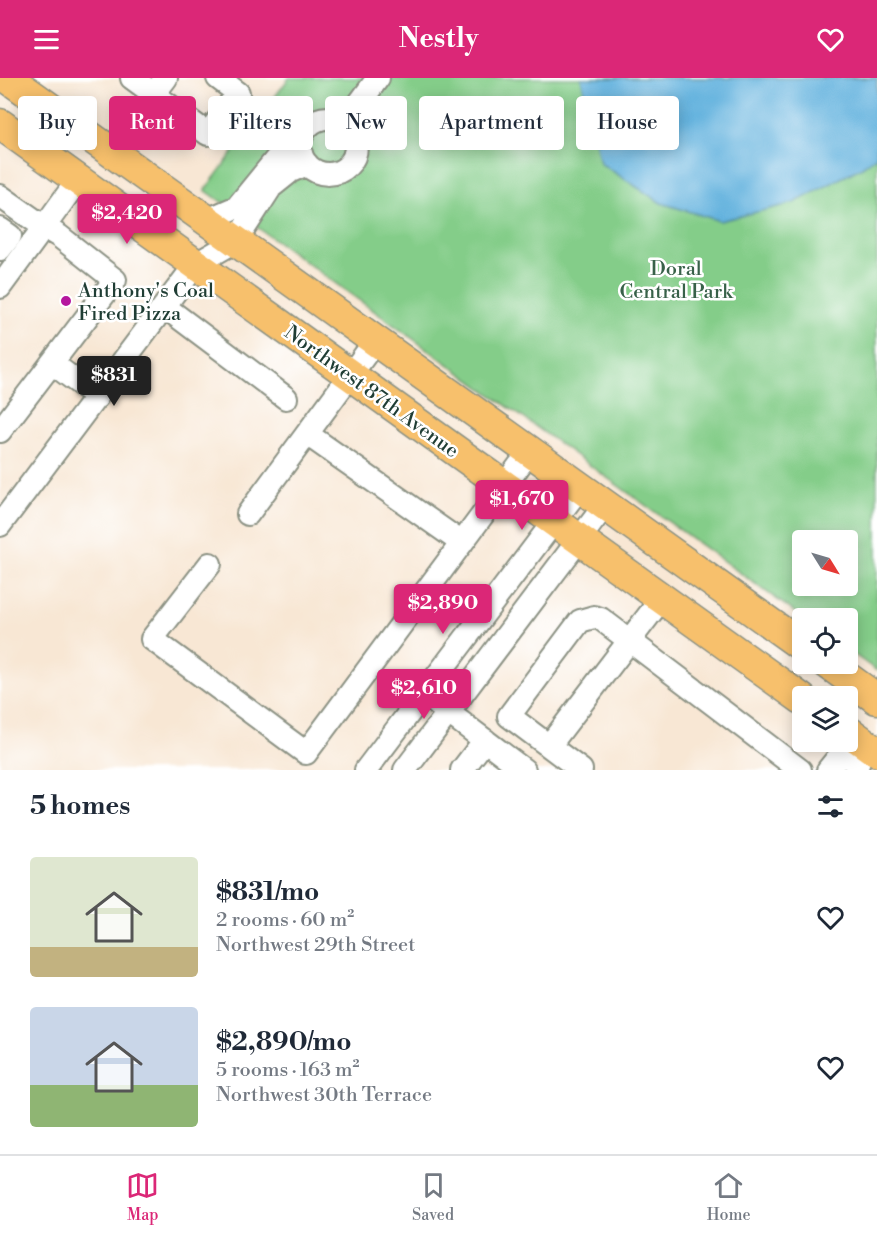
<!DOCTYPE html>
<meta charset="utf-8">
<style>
body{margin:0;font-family:"Libre Bodoni",serif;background:#f6f6f7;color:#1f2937;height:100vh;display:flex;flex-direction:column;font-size:22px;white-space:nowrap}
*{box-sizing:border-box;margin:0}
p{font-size:20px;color:#747a83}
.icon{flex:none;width:33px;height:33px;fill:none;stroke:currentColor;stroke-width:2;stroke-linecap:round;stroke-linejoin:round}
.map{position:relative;height:692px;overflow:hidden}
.panel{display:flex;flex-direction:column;background:#fff;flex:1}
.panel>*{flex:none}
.top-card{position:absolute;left:18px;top:18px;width:842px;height:54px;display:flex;gap:12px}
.needle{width:39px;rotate:127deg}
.fabs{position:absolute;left:792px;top:452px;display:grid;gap:12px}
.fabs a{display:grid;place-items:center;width:66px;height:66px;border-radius:6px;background:#fff;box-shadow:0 3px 15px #0003;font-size:30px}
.price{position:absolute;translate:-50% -51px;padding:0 14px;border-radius:6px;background:#db2777;color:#fff;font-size:20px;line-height:39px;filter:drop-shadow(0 2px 3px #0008)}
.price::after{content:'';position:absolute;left:50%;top:36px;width:18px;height:14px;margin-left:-9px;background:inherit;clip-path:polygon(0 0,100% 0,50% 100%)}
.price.active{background:#222;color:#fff}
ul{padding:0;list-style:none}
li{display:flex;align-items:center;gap:18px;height:150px;padding:0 30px}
li span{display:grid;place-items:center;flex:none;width:168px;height:120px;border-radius:6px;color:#555}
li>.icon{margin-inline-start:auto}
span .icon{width:72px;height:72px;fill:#fffc;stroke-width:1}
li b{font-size:26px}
h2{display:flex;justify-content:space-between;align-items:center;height:72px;padding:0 30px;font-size:26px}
.chip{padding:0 21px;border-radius:6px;background:#fff;box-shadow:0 3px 15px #0003;font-size:21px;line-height:54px}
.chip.active{background:#db2777;color:#fff}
header{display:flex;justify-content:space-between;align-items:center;height:78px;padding:0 30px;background:#db2777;color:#fff;font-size:27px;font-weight:700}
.tab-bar{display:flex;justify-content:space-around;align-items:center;height:84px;border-top:2px solid #e0e1e3;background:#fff;font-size:16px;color:#747a83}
.tab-bar a{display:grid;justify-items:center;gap:3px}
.tab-bar .active{color:#db2777}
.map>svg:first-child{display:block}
.green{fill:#84cd89;stroke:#52855e;stroke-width:1.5;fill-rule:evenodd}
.water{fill:#64b2de;stroke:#427889;stroke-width:1.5}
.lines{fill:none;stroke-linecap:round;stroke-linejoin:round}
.minor-casing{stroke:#8c9284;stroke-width:26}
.major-casing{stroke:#8c9284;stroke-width:33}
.minor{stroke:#fff;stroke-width:22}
.major{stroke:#f7c06c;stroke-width:30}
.poi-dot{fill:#b5179e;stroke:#fff;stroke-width:2}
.labels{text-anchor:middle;stroke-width:5;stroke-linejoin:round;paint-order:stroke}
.park-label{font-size:20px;fill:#386149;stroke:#fff}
.poi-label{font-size:20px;fill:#1f3d34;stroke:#fff;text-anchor:start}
.street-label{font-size:20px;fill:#1f3d34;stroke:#fff}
</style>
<header><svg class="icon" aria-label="menu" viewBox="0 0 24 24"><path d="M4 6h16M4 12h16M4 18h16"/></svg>Nestly<svg class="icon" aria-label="heart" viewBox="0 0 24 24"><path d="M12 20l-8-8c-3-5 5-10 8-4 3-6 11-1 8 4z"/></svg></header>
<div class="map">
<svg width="877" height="692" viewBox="0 0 877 692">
<rect width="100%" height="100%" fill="#fff"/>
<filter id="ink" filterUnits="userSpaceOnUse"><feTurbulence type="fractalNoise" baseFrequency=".0167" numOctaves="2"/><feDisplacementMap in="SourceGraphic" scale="12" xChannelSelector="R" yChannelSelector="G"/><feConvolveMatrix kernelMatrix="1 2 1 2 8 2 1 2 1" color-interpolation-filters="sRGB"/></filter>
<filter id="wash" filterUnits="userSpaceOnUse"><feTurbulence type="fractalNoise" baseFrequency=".008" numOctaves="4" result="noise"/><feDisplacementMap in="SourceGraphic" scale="24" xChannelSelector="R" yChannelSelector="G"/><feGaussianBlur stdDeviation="1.35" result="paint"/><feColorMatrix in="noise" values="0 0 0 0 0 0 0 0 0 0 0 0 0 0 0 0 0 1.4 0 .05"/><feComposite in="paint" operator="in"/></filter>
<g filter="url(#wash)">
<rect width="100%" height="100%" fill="#f8e7d4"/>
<!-- green -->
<path class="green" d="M 289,0 L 877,0 L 877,593 L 848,572 L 848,540 L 803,540 L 205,112 ZM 802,462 L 848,462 L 848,507 L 802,507 Z"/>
<!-- water -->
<path class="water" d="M 581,0 L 877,0 L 877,78 L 862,89 L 794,125 L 720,143 L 661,125 L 600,85 Z"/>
</g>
<g filter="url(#ink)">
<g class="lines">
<!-- minor casing -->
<g class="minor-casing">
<path id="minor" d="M 132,0 L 208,56 L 238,15 L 218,0
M300 68a28 28 0 1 1 56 0a28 28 0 1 1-56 0Z
M 344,46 L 378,0
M 110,74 L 166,0
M 0,118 L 44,149 L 78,102
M 207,142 L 237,129 L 277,80 L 286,73 L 300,67
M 0,151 L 10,158 L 0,171
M 0,209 L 44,149 L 59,158 L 115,202 L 0,353
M 165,229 L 286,320
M 52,285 L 97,319
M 307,356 L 462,465
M 248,436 L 376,262
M 0,447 L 196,186 L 236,163 L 271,109 L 291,93 L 307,86
M 210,486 L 152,561 L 306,675 L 530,373
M 437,626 L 524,692
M 549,668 L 662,520
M 366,692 L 580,409
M 405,692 L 605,427
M 462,692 L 485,662
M 581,692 L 509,638 L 580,543 L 594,539 L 601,541 L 800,692
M 828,692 L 836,682 L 865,665
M 856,692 L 865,665"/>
</g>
<!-- major casing -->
<g class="major-casing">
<path id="major" d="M 8,0 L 802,568
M 0,46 L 802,621
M 827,585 L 877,621
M 848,653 L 877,674"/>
</g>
<!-- minor -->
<use href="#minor" class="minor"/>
<!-- major -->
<use href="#major" class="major"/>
</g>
</g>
<!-- markers -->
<circle class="poi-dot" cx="66" cy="223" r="6"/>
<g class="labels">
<!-- park labels -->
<g class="park-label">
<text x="676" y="197">Doral<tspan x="676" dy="23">Central Park</tspan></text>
</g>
<!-- poi labels -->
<g class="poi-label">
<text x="78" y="219">Anthony's Coal<tspan x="78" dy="23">Fired Pizza</tspan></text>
</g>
<!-- street labels -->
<g class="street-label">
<text transform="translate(372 313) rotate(36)" y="7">Northwest 87th Avenue</text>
</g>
</g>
</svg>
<div class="fabs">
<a><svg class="needle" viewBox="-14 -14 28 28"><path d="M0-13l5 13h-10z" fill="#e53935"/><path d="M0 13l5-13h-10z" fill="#747a83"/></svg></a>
<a><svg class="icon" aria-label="locate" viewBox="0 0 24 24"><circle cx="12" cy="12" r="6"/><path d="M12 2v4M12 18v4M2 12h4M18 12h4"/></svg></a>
<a><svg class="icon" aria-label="layers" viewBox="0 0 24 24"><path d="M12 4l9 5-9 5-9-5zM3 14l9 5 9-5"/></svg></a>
</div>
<b class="price" style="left:127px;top:167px">$2,420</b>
<b class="price active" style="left:114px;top:329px">$831</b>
<b class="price" style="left:522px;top:453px">$1,670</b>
<b class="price" style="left:443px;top:557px">$2,890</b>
<b class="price" style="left:424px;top:642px">$2,610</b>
<div class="top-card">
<a class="chip">Buy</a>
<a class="chip active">Rent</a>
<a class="chip">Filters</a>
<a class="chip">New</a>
<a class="chip">Apartment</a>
<a class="chip">House</a>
</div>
</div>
<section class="panel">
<h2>5 homes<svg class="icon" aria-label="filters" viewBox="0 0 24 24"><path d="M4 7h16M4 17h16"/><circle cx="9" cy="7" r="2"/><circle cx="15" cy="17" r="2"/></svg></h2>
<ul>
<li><span style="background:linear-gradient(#dfe7d0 75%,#c2b280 0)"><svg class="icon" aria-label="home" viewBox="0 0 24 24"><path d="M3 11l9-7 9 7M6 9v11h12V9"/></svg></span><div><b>$831/mo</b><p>2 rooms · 60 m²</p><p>Northwest 29th Street</p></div><svg class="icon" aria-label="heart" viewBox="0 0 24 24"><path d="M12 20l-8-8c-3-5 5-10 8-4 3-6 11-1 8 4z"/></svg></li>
<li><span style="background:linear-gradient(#c9d6e8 65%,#8fb573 0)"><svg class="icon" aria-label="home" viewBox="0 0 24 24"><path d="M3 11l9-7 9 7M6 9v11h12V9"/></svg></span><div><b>$2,890/mo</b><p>5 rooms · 163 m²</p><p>Northwest 30th Terrace</p></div><svg class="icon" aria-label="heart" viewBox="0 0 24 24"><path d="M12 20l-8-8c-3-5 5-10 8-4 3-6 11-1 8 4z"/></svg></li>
</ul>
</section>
<nav class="tab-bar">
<a class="active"><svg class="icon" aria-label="map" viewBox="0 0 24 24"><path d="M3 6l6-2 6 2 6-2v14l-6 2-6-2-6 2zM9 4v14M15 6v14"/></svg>Map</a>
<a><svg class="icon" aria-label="saved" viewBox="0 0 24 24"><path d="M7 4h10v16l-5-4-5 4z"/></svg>Saved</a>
<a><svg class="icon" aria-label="home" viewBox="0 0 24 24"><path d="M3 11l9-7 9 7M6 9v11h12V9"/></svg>Home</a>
</nav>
